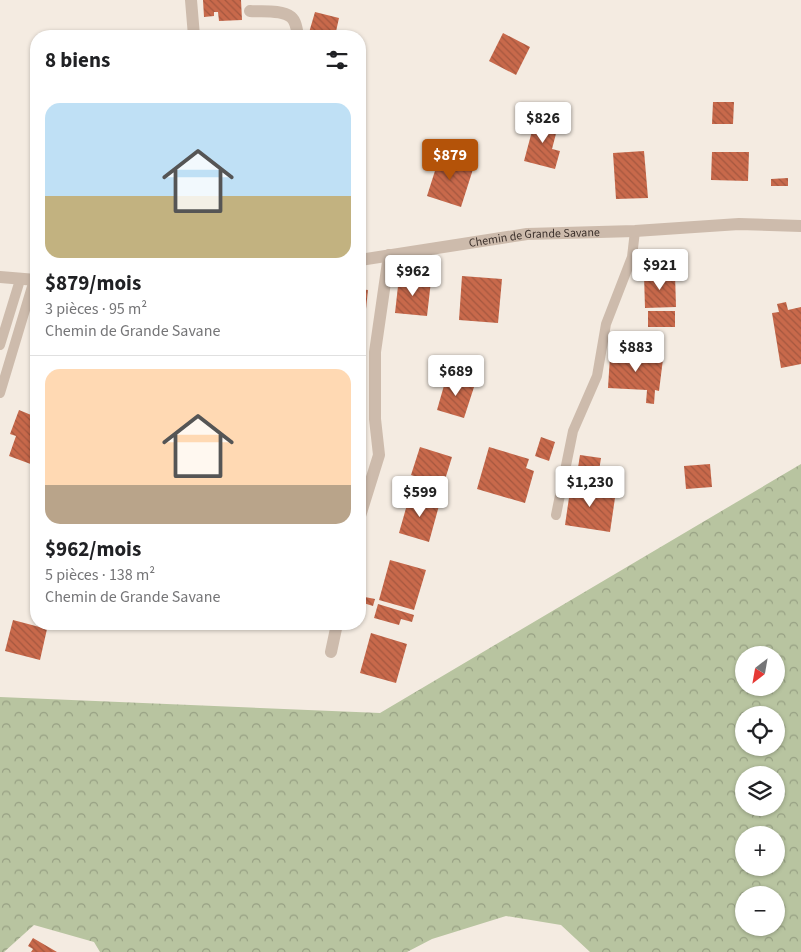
<!DOCTYPE html>
<html lang="fr">
<meta charset="utf-8">
<style>
body{margin:0;font-family:"Source Sans 3",sans-serif;background:#f2f2f2;color:#202124;height:100vh;display:flex;flex-direction:column;font-size:19px;white-space:nowrap}
*{box-sizing:border-box;margin:0}
p{font-size:16px;color:#757577}
.icon{flex:none;width:28px;height:28px;fill:none;stroke:currentColor;stroke-width:2;stroke-linecap:round;stroke-linejoin:round}
.map{position:relative;flex:1;overflow:hidden}
.sheet{position:absolute;left:30px;top:30px;width:336px;height:600px;display:flex;flex-direction:column;background:#fff;border-radius:20px;box-shadow:0 1px 4px #0004}
.sheet>*{flex:none}
.needle{width:32px;rotate:211deg}
.buttons{position:absolute;left:735px;top:646px;display:grid;gap:10px}
.buttons a{display:grid;place-items:center;width:50px;height:50px;border-radius:50%;background:#fff;box-shadow:0 1px 4px #0004;font-size:25px}
.price{position:absolute;translate:-50% -42px;padding:0 11px;border-radius:5px;background:#fff;color:#222;font-size:16px;line-height:32px;filter:drop-shadow(0 1px 2px #0008)}
.price::after{content:'';position:absolute;left:50%;top:30px;width:15px;height:11px;margin-left:-8px;background:inherit;clip-path:polygon(0 0,100% 0,50% 100%)}
.price.selected{background:#b45309;color:#fff}
ul{padding:0;list-style:none}
li{display:grid;align-content:center;gap:10px;height:265px;padding:0 15px}
li+li{border-top:1px solid #e0e0e0}
li span{display:grid;place-items:center;height:155px;border-radius:15px;color:#555}
li>.icon{margin-inline-start:auto}
span .icon{width:90px;height:90px;fill:#fffc;stroke-width:1}
li b{font-size:21px}
h2{display:flex;justify-content:space-between;align-items:center;height:60px;padding:0 15px;font-size:21px}
.map>svg:first-child{display:block}
.forest{fill:url(#forest-crowns);fill-rule:evenodd}
.building{fill:url(#building-back-hatch)}
.lines{fill:none;stroke-linecap:round;stroke-linejoin:round}
.service{stroke:#cdbbac;stroke-width:10}
.minor{stroke:#cdbbac;stroke-width:12}
.tertiary{stroke:#cdbbac;stroke-width:12}
.labels{text-anchor:middle;stroke-width:4.5;stroke-linejoin:round;paint-order:stroke}
.street-label{font-size:12px;fill:#3b302b;stroke:#fbf5ee}
</style>
<div class="map">
<svg width="801" height="952" viewBox="0 0 801 952">
<defs>
<pattern id="forest-crowns" width="20" height="18" patternUnits="userSpaceOnUse" patternTransform="scale(1.25)"><rect width="20" height="18" fill="#b8c4a0"/><path d="M2 6a3 3 0 1 1 6 0M12 15a3 3 0 1 1 6 0" fill="none" stroke="#97a083"/></pattern>
<pattern id="building-back-hatch" width="6" height="6" patternUnits="userSpaceOnUse" patternTransform="scale(1.25)"><rect width="6" height="6" fill="#c8694b"/><path d="M-1 5l2 2M0 0l6 6M5-1l2 2" fill="none" stroke="#a4573f"/></pattern>
</defs>
<rect width="100%" height="100%" fill="#f4ebe1"/>
<!-- forest -->
<path class="forest" d="M 801,464 L 801,952 L 590,952 L 561,925 L 506,916 L 432,939 L 407,952 L 100,952 L 94,942 L 34,925 L 4,952 L 0,952 L 0,697 L 380,713 ZM 744,655 L 776,655 L 776,688 L 744,688 ZM 744,715 L 776,715 L 776,748 L 744,748 ZM 744,775 L 776,775 L 776,808 L 744,808 ZM 744,835 L 776,835 L 776,868 L 744,868 ZM 744,895 L 776,895 L 776,928 L 744,928 Z"/>
<!-- building -->
<path class="building" d="M 203,0 L 241,0 L 242,20 L 219,21 L 218,12 L 214,12 L 214,16 L 204,17 Z
M 315,12 L 339,18 L 335,36 L 308,36 Z
M 503,33 L 530,47 L 516,75 L 489,61 Z
M 713,102 L 734,102 L 733,124 L 712,124 Z
M 536,116 L 559,122 L 552,149 L 560,151 L 555,169 L 524,161 Z
M 644,151 L 648,198 L 616,199 L 613,153 Z
M 712,152 L 749,152 L 748,181 L 711,180 Z
M 440,155 L 474,166 L 461,207 L 427,196 Z
M 788,178 L 788,186 L 771,186 L 771,179 Z
M 675,274 L 676,307 L 645,308 L 644,275 Z
M 462,276 L 502,279 L 498,323 L 459,320 Z
M 399,277 L 431,281 L 427,316 L 395,313 Z
M 360,289 L 368,290 L 366,309 L 360,308 Z
M 786,302 L 788,310 L 801,307 L 801,364 L 781,368 L 772,313 L 779,312 L 777,304 Z
M 648,311 L 675,311 L 675,327 L 648,327 Z
M 620,350 L 652,352 L 652,358 L 663,359 L 659,391 L 655,390 L 654,404 L 646,403 L 647,390 L 608,388 L 610,356 L 619,357 Z
M 447,375 L 475,384 L 464,418 L 437,410 Z
M 19,410 L 36,417 L 36,466 L 9,456 L 16,436 L 10,434 Z
M 541,437 L 555,442 L 549,461 L 535,456 Z
M 420,447 L 452,457 L 443,486 L 411,475 Z
M 489,447 L 529,459 L 526,468 L 534,471 L 525,503 L 477,489 Z
M 580,455 L 601,458 L 598,477 L 577,474 Z
M 710,464 L 712,487 L 686,489 L 684,466 Z
M 571,484 L 616,491 L 610,532 L 565,525 Z
M 410,494 L 440,502 L 429,542 L 399,533 Z
M 390,560 L 426,570 L 414,610 L 379,600 Z
M 360,596 L 375,599 L 373,606 L 360,602 Z
M 378,604 L 414,615 L 412,622 L 401,619 L 399,625 L 374,618 Z
M 13,620 L 47,629 L 40,660 L 5,651 Z
M 371,633 L 407,644 L 396,683 L 360,673 Z
M 33,938 L 57,952 L 31,952 L 33,949 L 28,946 Z"/>
<g class="lines">
<!-- service -->
<path class="service" d="M 0,345 L 20,280
M 0,393 L 34,280
M 556,515 L 573,431 L 597,376 L 606,324 L 632,257 L 635,231"/>
<!-- minor -->
<path class="minor" d="M 191,0 L 194,36
M 250,11 C 261,12 281,9 291,17 C 296,21 297,30 298,36
M 360,516 L 379,455 L 375,419 L 375,352 L 389,255
M 331,652 L 337,624"/>
<!-- tertiary -->
<g class="tertiary">
<path id="s1" d="M 360,260 L 527,234 L 635,231 L 739,224 L 801,226"/>
<path d="M 0,277 L 36,280"/>
</g>
</g>
<g class="labels">
<!-- street labels -->
<g class="street-label">
<text dy="4" stroke="none"><textPath href="#s1" startOffset="176">Chemin de Grande Savane</textPath></text>
</g>
</g>
</svg>
<div class="buttons">
<a><svg class="needle" viewBox="-14 -14 28 28"><path d="M0-13l5 13h-10z" fill="#e53935"/><path d="M0 13l5-13h-10z" fill="#757577"/></svg></a>
<a><svg class="icon" aria-label="locate" viewBox="0 0 24 24"><circle cx="12" cy="12" r="6"/><path d="M12 2v4M12 18v4M2 12h4M18 12h4"/></svg></a>
<a><svg class="icon" aria-label="layers" viewBox="0 0 24 24"><path d="M12 4l9 5-9 5-9-5zM3 14l9 5 9-5"/></svg></a>
<a>+</a>
<a>−</a>
</div>
<b class="price" style="left:543px;top:144px">$826</b>
<b class="price selected" style="left:450px;top:181px">$879</b>
<b class="price" style="left:660px;top:291px">$921</b>
<b class="price" style="left:413px;top:297px">$962</b>
<b class="price" style="left:636px;top:373px">$883</b>
<b class="price" style="left:456px;top:397px">$689</b>
<b class="price" style="left:590px;top:508px">$1,230</b>
<b class="price" style="left:420px;top:518px">$599</b>
<section class="sheet">
<h2>8 biens<svg class="icon" aria-label="filters" viewBox="0 0 24 24"><path d="M4 7h16M4 17h16"/><circle cx="9" cy="7" r="2"/><circle cx="15" cy="17" r="2"/></svg></h2>
<ul>
<li><span style="background:linear-gradient(#bfe0f5 60%,#c2b280 0)"><svg class="icon" aria-label="home" viewBox="0 0 24 24"><path d="M3 11l9-7 9 7M6 9v11h12V9"/></svg></span><div><b>$879/mois</b><p>3 pièces · 95 m²</p><p>Chemin de Grande Savane</p></div></li>
<li><span style="background:linear-gradient(#ffd9b3 75%,#b9a48a 0)"><svg class="icon" aria-label="home" viewBox="0 0 24 24"><path d="M3 11l9-7 9 7M6 9v11h12V9"/></svg></span><div><b>$962/mois</b><p>5 pièces · 138 m²</p><p>Chemin de Grande Savane</p></div></li>
</ul>
</section>
</div>
